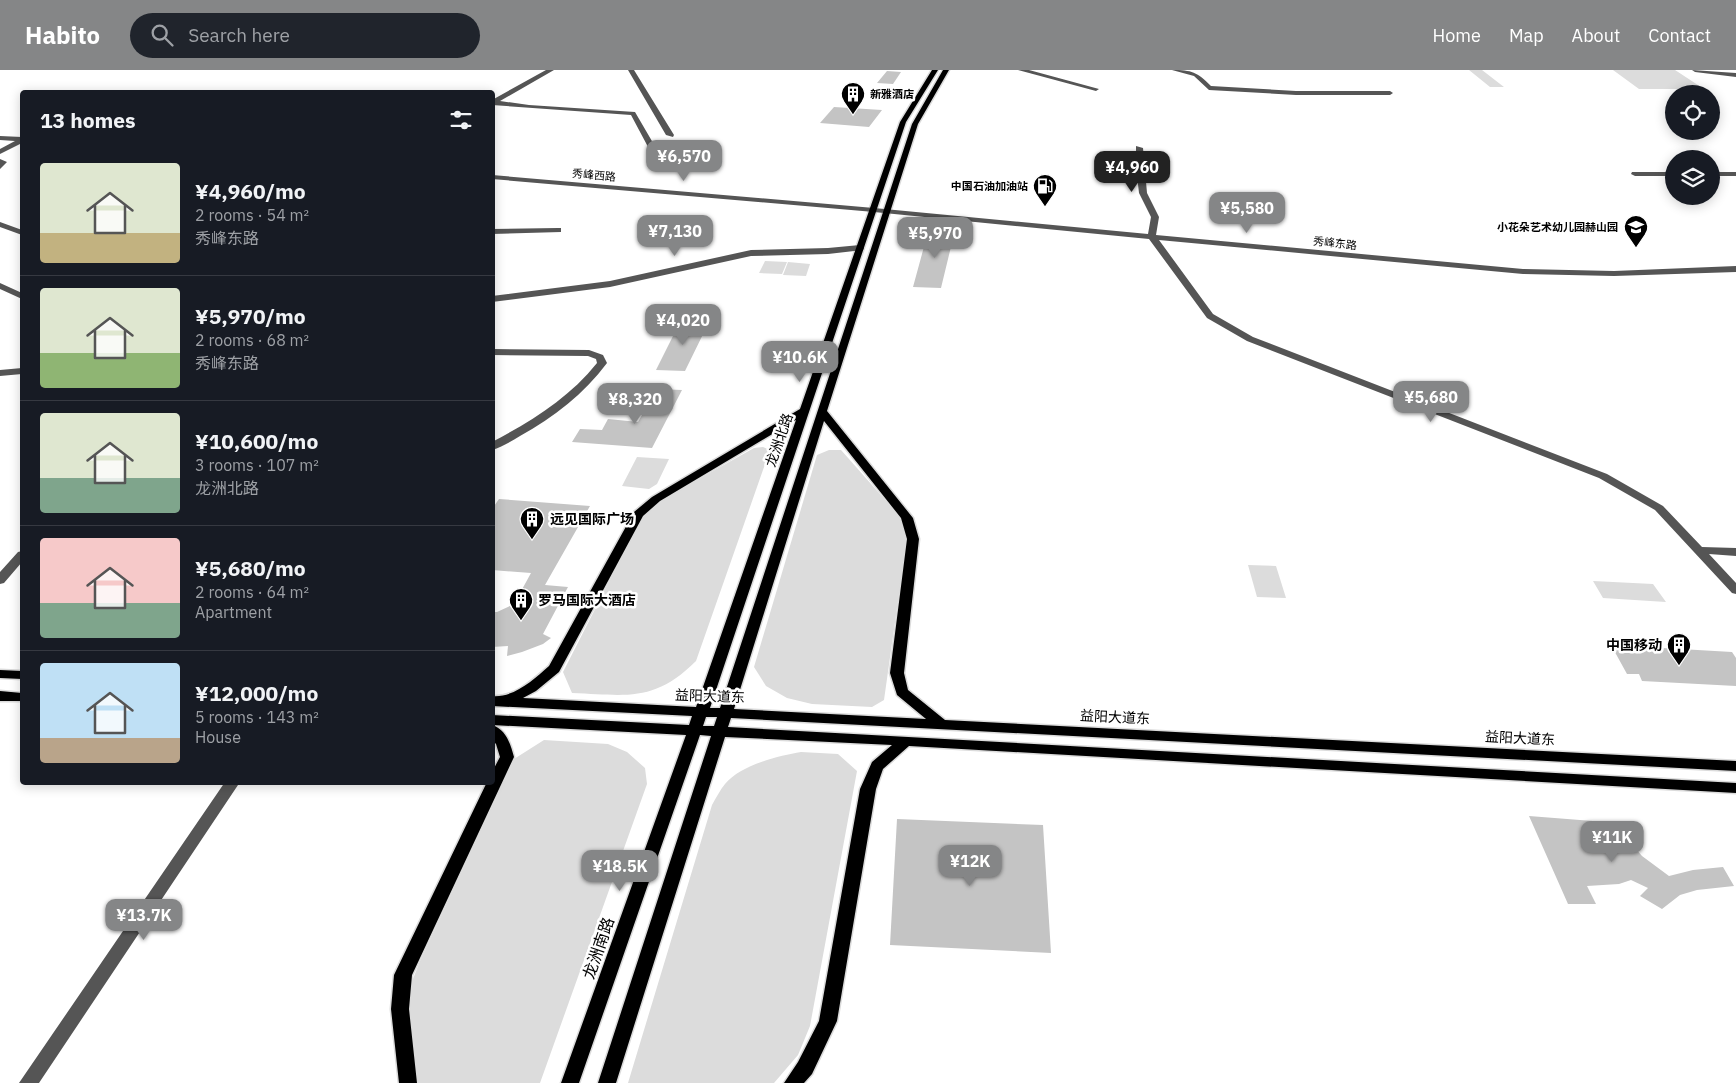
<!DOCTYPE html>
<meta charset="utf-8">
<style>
body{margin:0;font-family:"IBM Plex Sans","Noto Sans SC",sans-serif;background:#20242c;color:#f1f3f6;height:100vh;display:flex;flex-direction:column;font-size:19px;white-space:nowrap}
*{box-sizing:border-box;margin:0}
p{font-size:16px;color:#9ea1a6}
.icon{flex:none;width:28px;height:28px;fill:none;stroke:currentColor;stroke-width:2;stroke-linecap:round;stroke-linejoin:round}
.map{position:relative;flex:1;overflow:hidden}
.drawer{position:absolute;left:20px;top:20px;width:475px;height:695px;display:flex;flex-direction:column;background:#171b24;border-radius:5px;box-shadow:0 2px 12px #0003}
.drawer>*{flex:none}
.tools{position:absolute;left:1665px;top:15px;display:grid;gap:10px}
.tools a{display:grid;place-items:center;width:55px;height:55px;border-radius:50%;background:#171b24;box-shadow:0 2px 12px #0003;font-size:25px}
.price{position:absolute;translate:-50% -42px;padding:0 11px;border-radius:10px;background:#858687;color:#fff;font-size:16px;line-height:32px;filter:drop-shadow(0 1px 2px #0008)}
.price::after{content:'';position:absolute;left:50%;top:30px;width:15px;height:11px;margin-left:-8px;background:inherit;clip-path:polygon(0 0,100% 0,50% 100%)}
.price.active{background:#222;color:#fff}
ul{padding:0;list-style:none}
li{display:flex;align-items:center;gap:15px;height:125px;padding:0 20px}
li+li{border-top:1px solid #363941}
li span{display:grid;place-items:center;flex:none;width:140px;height:100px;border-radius:5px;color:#555}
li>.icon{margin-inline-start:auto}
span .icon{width:60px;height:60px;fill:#fffc;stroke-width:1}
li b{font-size:21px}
h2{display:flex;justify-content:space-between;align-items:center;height:60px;padding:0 20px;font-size:21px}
header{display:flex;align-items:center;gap:30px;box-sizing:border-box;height:70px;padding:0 25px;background:#858687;color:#fff}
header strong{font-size:24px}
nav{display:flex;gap:28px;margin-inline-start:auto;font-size:18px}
.search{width:350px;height:45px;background:#20242c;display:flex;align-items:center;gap:12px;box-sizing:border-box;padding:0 18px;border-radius:28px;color:#9ea1a6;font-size:19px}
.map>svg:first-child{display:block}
.green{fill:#dcdcdc}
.building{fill:#c4c4c4}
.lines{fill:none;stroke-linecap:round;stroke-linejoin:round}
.major-casing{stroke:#dbdbdb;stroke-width:3}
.minor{fill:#555;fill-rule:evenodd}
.major{fill:#000;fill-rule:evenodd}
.labels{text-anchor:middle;stroke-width:5;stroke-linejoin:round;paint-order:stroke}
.far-poi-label{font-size:11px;font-weight:bold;fill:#000;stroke:#fff;text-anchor:end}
.far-street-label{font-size:11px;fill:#000;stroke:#fff}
.street-label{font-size:14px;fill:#000;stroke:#fff}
.poi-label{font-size:14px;font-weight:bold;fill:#000;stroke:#fff;text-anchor:start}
.near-street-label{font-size:16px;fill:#000;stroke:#fff}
</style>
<header>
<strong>Habito</strong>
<div class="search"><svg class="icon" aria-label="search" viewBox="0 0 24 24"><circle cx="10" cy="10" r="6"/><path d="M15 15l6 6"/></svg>Search here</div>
<nav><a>Home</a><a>Map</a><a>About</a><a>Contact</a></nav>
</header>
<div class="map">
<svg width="1736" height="1013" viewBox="0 0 1736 1013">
<rect width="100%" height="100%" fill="#fff"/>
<!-- green -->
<path class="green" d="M 1469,0 L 1482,0 L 1504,17 L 1490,17 Z
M 1613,0 L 1675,0 L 1704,19 L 1639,19 Z
M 765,191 L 787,192 L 782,204 L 759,203 Z
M 788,192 L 810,194 L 806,206 L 783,205 Z
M 763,377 L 770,380 L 696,591 C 654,633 626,625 572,623 L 563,602 L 644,443 L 665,428 L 754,378 Z
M 829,380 L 841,380 L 903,450 L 907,467 L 884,630 L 872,637 L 812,634 L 787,628 L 766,616 L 754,597 L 817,385 Z
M 637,387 L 669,389 L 657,414 L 649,419 L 622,416 Z
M 1248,495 L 1276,496 L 1286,528 L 1257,527 Z
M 1593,511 L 1653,514 L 1666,532 L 1603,528 Z
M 544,670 L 608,674 L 627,682 L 645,698 L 647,714 L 540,1013 L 415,1013 L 407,940 L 411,914 L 420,891 L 514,689 Z
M 801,682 L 838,684 L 857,701 L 810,956 L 798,985 L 774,1013 L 628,1013 L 712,735 C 716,728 720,720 725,714 C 741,695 777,686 801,682 Z"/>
<!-- building -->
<path class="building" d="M 887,1 L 901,2 L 893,14 L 877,13 Z
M 834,37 L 882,40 L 869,57 L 820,53 Z
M 956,156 L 941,218 L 913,217 L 928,162 Z
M 681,250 L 709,252 L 685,301 L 656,300 Z
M 657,319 L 682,320 L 652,378 L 572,372 L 580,359 L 602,360 L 608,349 L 638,352 Z
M 499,429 L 590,436 L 545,515 L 568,517 L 543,564 L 551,568 L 543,574 L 522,582 L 507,586 L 508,576 L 492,577 L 492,542 L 497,542 L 514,534 L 531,503 L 492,500 L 492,439 Z
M 1611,575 L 1732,582 L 1736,588 L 1736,616 L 1642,611 L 1639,604 L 1627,604 Z
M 1529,746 L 1618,753 L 1629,771 L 1642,786 L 1669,806 L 1693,800 L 1723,797 L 1734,816 L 1697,820 L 1680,825 L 1662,839 L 1640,826 L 1648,818 L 1631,810 L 1619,814 L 1587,816 L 1596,834 L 1568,834 Z
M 897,749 L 1043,755 L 1051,883 L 890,875 Z"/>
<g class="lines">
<!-- major casing -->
<g class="major-casing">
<path id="major" d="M 932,0 L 938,0 L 906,52 L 710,638 L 720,638 L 912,54 L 943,0 L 949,0 L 918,54 L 827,341 L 913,448 L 919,469 L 904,603 L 908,620 L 945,650 L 1736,691 L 1736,701 L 731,648 L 728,657 L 1736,713 L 1736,723 L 909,676 L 883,699 L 876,719 L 837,951 L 812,1004 L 804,1013 L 784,1013 L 798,992 L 819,951 L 860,719 L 872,692 L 892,675 L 725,667 L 616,1013 L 598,1013 L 711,666 L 700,665 L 579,1013 L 561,1013 L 686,665 L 492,655 L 492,645 L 689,655 L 692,646 L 492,636 L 492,626 C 514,628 533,610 549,596 L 634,442 L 652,427 L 800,339 L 900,52 ZM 796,350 L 696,637 L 523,628 L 536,621 L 559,602 L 643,446 L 660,431 ZM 824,351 L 901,448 L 907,469 L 890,603 L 897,625 L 926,649 L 734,639 ZM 706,647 L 717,647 L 714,656 L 703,656 Z
M 0,600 L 22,601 L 22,609 L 0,608 Z
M 0,621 L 22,623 L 22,631 L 0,631 Z
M 492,655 C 506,659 511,675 514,687 L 412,905 L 409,939 L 417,1013 L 399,1013 L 391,939 L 394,905 L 487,712 L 492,712 L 492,702 L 500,687 L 496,674 L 492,670 Z"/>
</g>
<!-- minor -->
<path class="minor" d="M 546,0 L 554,0 L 500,31 L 529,35 L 635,42 L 663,90 L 662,92 L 655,90 L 631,45 L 492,35 L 492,30 Z
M 628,0 L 634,0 L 674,65 L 673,67 L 666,65 Z
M 1018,0 L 1029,0 L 1099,19 L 1096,21 Z
M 1172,0 C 1192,0 1197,2 1211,16 L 1296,21 L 1390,21 L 1393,23 L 1390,25 L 1296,25 L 1209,20 L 1194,6 Z
M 1692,0 L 1736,3 L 1736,7 L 1695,2 Z
M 0,66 L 22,67 L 22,73 L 0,84 L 0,79 L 15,71 L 0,70 Z
M 1136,76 L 1143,78 L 1147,123 L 1159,147 L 1156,165 L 1523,199 L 1614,201 L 1736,196 L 1736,202 L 1614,206 L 1523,204 L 1159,170 L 1213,244 L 1253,267 L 1607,404 L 1663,436 L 1702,477 L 1736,478 L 1736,486 L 1709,484 L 1736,513 L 1736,524 L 1732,523 L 1655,440 L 1599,408 L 1247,271 L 1207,248 L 1149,169 L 874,142 L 492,109 L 492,105 L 874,138 L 1148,164 L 1151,147 L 1139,123 L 1136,97 Z
M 0,89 L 7,92 L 0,99 Z
M 1632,102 L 1674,102 L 1674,106 L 1635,106 L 1631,104 Z
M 1711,102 L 1736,102 L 1736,106 L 1711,106 Z
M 0,152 L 22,160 L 22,165 L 0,157 Z
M 558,158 L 561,158 L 561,162 L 492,164 L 492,159 Z
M 860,175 L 864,178 L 863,180 L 828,184 L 751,186 L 610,217 L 492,232 L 492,226 L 610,211 L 751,180 L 828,178 Z
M 0,213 L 22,223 L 22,229 L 0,219 Z
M 492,279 L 589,280 L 603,285 L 607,293 C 584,324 554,347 520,366 C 512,371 502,377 492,380 L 492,372 C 532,351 569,328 597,293 L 596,289 L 588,286 L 492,285 Z
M 22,298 L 22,304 L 0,306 L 0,300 Z
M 22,481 L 22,492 L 4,513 L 0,514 L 0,502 L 18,482 Z
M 225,712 L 240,712 L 39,1013 L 19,1013 Z"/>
<!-- major -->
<use href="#major" class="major"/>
</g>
<!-- icons -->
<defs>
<g id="building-pin" transform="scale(1.25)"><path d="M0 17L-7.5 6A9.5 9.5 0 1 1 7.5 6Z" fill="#000" stroke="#fff"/><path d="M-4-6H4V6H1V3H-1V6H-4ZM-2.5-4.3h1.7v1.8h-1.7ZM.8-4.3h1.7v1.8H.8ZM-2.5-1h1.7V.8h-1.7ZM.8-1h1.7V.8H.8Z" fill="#fff"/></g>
<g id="fuel-pin" transform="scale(1.25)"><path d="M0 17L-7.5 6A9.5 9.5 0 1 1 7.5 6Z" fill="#000" stroke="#fff"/><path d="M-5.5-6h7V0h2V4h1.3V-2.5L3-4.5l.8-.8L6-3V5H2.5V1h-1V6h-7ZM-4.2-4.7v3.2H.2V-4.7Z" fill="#fff"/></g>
<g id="school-pin" transform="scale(1.25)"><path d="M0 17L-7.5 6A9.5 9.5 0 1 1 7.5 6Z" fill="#000" stroke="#fff"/><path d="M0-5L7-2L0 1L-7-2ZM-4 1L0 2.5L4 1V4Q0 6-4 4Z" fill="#fff"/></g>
</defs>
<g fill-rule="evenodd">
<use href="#building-pin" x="853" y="24"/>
<use href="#fuel-pin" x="1045" y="116"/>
<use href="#school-pin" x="1636" y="157"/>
<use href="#building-pin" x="532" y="449"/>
<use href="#building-pin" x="521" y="530"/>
<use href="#building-pin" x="1679" y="575"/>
</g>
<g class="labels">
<!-- far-poi labels -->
<g class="far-poi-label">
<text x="870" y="28" text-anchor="start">新雅酒店</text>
<text x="1028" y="120">中国石油加油站</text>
<text x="1618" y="161">小花朵艺术幼儿园赫山园</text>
</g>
<!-- far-street labels -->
<g class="far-street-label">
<text transform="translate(594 105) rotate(5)" y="4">秀峰西路</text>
<text transform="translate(1335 173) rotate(6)" y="4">秀峰东路</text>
</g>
<!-- street labels -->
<g class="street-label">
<text transform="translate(779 370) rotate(-71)" y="5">龙洲北路</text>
<text transform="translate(710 626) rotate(2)" y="5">益阳大道东</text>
<text transform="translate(1115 647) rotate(3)" y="5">益阳大道东</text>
<text transform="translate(1520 668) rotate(3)" y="5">益阳大道东</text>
</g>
<!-- poi labels -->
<g class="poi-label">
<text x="550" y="454">远见国际广场</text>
<text x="538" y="535">罗马国际大酒店</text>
<text x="1662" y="580" text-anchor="end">中国移动</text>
</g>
<!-- near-street labels -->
<g class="near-street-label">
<text transform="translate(598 878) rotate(-71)" y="6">龙洲南路</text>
</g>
</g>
</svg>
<div class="tools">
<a><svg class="icon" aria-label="locate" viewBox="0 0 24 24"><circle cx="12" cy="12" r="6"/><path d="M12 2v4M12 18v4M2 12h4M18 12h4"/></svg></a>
<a><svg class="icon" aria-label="layers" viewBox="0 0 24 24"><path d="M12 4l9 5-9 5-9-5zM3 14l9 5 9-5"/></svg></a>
</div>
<b class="price" style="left:684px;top:112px">¥6,570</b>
<b class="price active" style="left:1132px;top:123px">¥4,960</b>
<b class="price" style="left:1247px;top:164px">¥5,580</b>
<b class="price" style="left:675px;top:187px">¥7,130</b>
<b class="price" style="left:935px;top:189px">¥5,970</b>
<b class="price" style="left:683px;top:276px">¥4,020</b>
<b class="price" style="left:800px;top:313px">¥10.6K</b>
<b class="price" style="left:1431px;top:353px">¥5,680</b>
<b class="price" style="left:635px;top:355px">¥8,320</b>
<b class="price" style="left:1612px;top:793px">¥11K</b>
<b class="price" style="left:970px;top:817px">¥12K</b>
<b class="price" style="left:620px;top:822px">¥18.5K</b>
<b class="price" style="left:144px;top:871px">¥13.7K</b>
<section class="drawer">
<h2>13 homes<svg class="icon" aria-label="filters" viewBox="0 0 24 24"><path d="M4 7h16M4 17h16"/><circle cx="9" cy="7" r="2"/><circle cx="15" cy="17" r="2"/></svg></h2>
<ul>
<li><span style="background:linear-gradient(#dfe7d0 70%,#c2b280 0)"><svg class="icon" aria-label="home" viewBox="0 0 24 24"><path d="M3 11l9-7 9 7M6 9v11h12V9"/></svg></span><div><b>¥4,960/mo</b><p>2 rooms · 54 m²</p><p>秀峰东路</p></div></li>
<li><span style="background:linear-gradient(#dfe7d0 65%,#8fb573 0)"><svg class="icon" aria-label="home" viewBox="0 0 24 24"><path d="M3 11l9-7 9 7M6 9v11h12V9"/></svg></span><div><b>¥5,970/mo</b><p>2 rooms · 68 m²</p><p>秀峰东路</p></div></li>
<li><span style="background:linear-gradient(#dfe7d0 65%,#7fa58c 0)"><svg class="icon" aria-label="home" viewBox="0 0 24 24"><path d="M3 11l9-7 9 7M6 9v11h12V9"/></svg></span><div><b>¥10,600/mo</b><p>3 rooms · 107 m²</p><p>龙洲北路</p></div></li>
<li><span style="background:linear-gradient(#f6c9c9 65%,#7fa58c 0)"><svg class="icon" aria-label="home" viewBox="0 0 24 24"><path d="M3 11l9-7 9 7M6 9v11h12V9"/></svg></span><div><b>¥5,680/mo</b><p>2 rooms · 64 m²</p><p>Apartment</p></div></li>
<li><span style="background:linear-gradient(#bfe0f5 75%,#b9a48a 0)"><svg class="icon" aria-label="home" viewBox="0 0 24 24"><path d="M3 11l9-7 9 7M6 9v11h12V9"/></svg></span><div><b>¥12,000/mo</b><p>5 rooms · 143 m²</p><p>House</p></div></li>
</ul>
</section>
</div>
